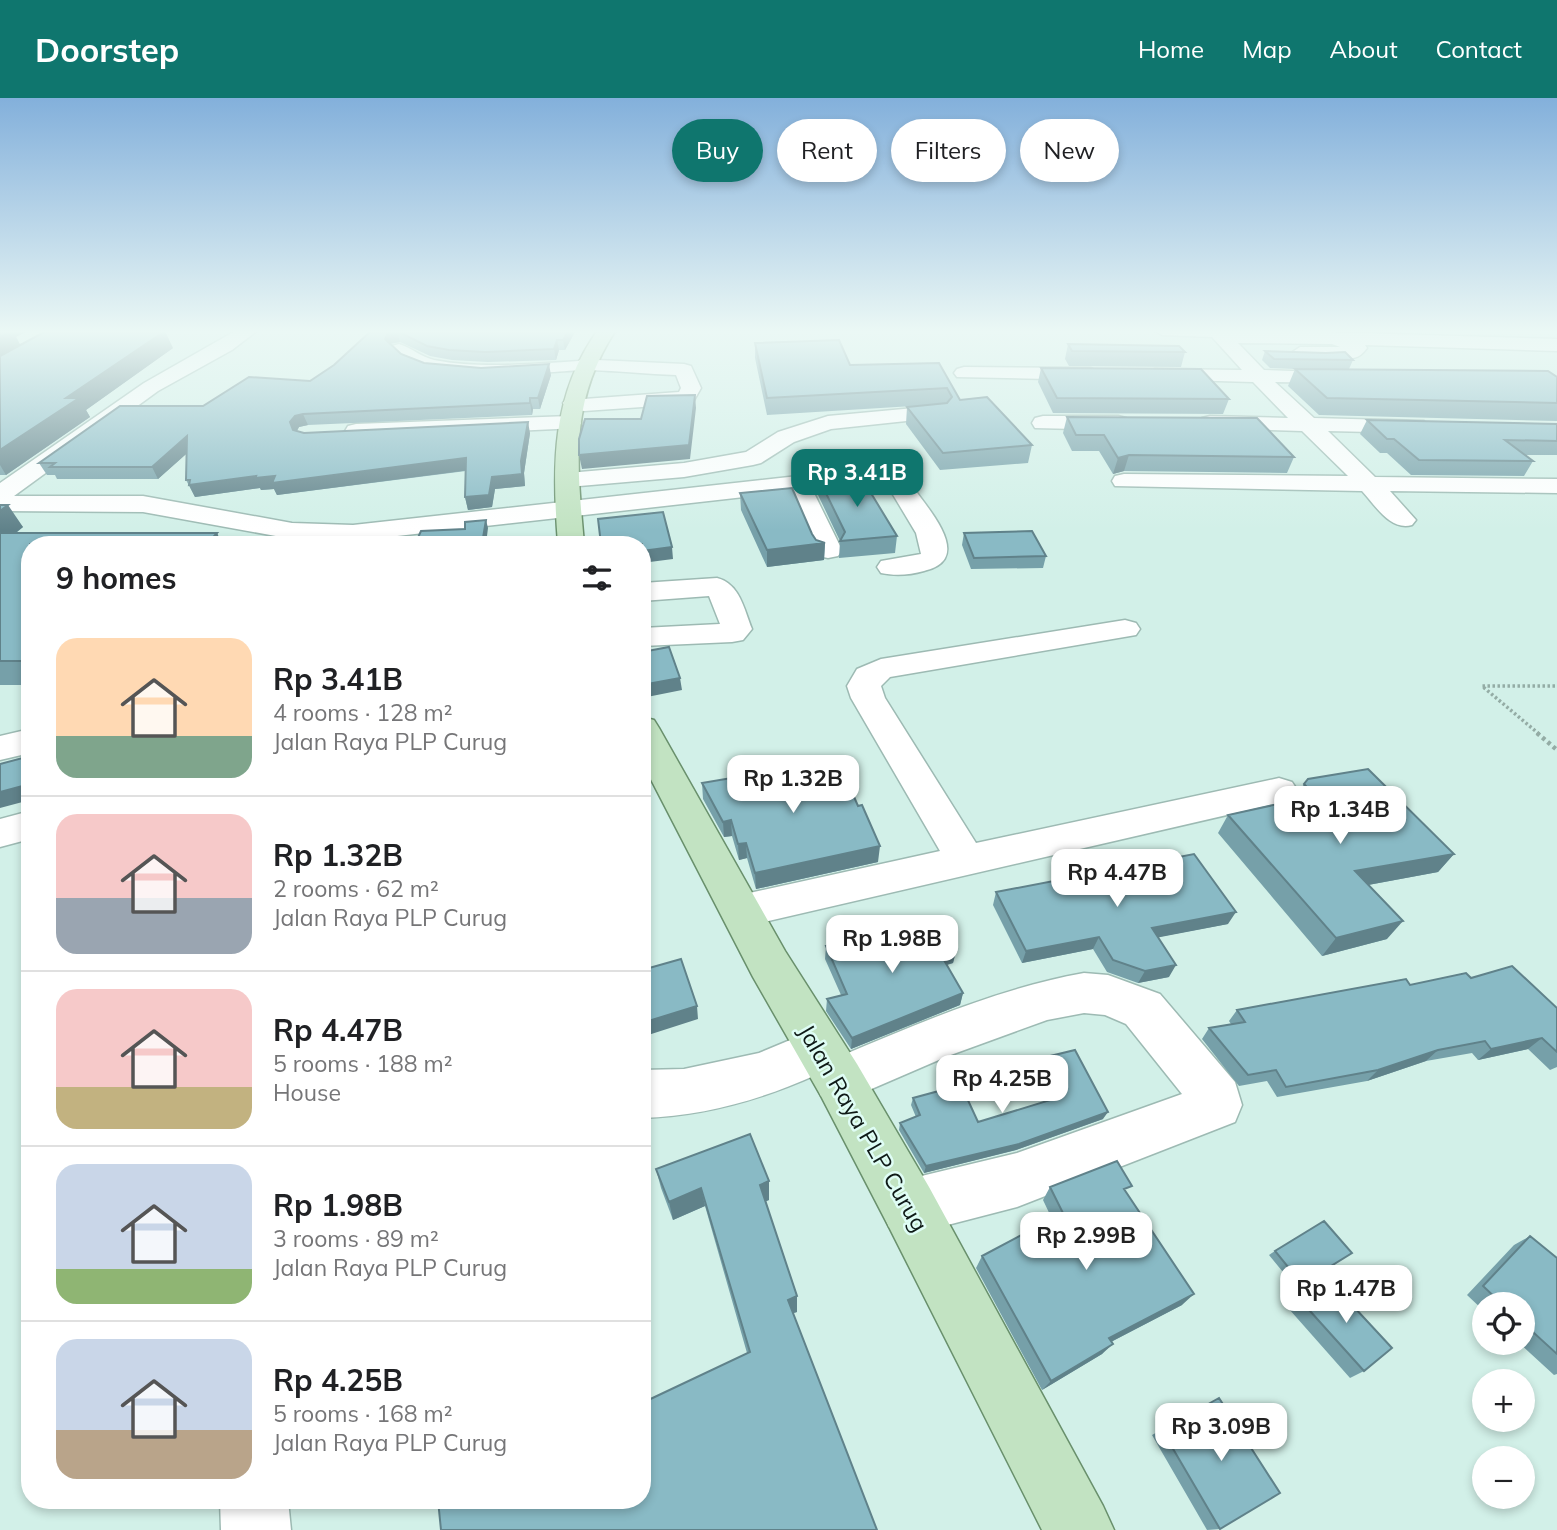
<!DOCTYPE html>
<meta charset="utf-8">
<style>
body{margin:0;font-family:Mulish,sans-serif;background:#f2f2f2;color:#202124;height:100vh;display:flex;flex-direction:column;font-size:26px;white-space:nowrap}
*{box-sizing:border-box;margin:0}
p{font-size:23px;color:#757577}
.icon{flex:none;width:38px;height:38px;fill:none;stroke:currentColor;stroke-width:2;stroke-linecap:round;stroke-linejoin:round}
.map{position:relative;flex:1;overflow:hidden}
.details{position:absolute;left:21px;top:438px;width:630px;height:973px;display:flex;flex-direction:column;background:#fff;border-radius:28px;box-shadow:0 4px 10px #0003}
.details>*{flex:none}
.hud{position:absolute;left:672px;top:21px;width:665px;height:63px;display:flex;gap:14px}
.fabs{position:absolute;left:1472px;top:1194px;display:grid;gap:14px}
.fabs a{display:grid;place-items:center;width:63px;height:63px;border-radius:50%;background:#fff;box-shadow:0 4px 10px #0003;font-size:35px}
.price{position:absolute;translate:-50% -60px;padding:0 16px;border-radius:14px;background:#fff;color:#222;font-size:23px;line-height:46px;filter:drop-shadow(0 2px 4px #0008)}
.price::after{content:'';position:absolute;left:50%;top:42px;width:21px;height:16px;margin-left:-10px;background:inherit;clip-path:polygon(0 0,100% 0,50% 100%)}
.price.selected{background:#0f766e;color:#fff}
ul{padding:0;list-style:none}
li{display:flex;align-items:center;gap:21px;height:175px;padding:0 35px}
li+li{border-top:2px solid #e0e0e0}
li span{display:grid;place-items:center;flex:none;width:196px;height:140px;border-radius:21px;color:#555}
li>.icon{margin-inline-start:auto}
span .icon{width:84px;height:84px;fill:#fffc;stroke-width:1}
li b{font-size:30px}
h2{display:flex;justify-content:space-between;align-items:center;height:84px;padding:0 35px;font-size:30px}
.chip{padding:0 24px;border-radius:32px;background:#fff;box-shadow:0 4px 10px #0003;font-size:24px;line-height:63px}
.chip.selected{background:#0f766e;color:#fff}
header{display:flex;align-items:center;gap:42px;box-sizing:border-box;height:98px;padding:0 35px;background:#0f766e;color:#fff}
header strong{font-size:33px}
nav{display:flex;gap:38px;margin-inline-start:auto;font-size:24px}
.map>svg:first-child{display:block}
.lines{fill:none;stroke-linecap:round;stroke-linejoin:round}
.minor-casing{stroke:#9dbab3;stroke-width:3}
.major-casing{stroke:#69906c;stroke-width:3}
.path-far1{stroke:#94aca5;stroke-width:3.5;stroke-dasharray:2.5 2.5;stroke-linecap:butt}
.path{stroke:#94aca5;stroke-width:4.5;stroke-dasharray:3.5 3.5;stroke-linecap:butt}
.minor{fill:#fff;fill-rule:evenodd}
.major{fill:#c2e3c2;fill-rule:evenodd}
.wall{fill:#76a0a9}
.shaded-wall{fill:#60828a}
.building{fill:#89bac5;stroke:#60828a;stroke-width:2}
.labels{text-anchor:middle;stroke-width:5;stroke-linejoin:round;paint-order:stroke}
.near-street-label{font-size:23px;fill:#0f1a17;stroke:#dffdf5}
</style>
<header>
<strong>Doorstep</strong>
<nav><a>Home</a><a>Map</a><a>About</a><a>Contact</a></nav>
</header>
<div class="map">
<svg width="1557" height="1432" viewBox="0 0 1557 1432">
<rect width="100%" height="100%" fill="#d2f0e8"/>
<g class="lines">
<!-- minor casing -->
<g class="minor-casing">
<path id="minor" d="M 60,232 L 82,232 L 0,280 L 0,266 Z
M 237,232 L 258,232 L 232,252 L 158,293 L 14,398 L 143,398 L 292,425 L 353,427 L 807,377 L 857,376 L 910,385 C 927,410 976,461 924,473 C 910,477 895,478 881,475 L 877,469 L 881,463 L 921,456 L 916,435 L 892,395 L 857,390 L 812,391 L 842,452 L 838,458 L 828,460 L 818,458 L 814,452 L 789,394 L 353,443 L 292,441 L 143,414 L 0,413 L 0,385 L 144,285 Z
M 1153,232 L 1250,232 L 1557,241 L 1557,253 L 1365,247 L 1367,250 C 1363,255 1360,259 1353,260 C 1341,263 1298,263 1291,255 L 1300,249 L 1340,249 L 1332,246 L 1238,245 L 1264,272 L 1350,275 L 1353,279 L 1350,283 L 1343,285 L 1275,284 L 1314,320 L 1424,323 L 1427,328 L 1424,333 L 1416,335 L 1328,333 L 1375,379 L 1557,381 L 1557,395 L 1390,393 L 1416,422 L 1412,427 C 1390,433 1376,408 1362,393 L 1115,388 L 1112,383 L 1115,378 L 1124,376 L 1348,378 L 1302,333 L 1202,330 L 1199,325 L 1202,320 L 1210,318 L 1288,320 L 1253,284 L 1148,281 L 1145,277 L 1148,273 L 1155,271 L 1242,272 L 1212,239 L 1162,237 Z
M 399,246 C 412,250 421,259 434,262 C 480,271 532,266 578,263 L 586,259 L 597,262 L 684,266 L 691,268 L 701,290 L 693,304 L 686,306 L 584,313 L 566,309 L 563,305 L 566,301 L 584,301 L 679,294 L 681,290 L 676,277 C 648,276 618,273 590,272 C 543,272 421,294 390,252 L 392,248 Z
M 964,269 L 1091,270 L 1101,276 L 1091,282 L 957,279 L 954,275 L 957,271 Z
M 936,308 L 944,309 L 947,314 L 944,319 L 831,331 L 794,344 L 761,365 L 753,367 L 684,379 L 568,389 L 559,387 L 556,382 L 559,377 L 568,375 L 684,365 L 746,354 L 778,334 L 828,318 Z
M 570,318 L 578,320 L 581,325 L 578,330 L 356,340 L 348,338 L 345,333 L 348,328 L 356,326 Z
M 1043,318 L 1118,318 L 1126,320 L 1129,325 L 1126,330 L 1118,332 L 1035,330 L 1032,325 L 1035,320 Z
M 717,480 C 740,486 744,511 752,531 L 743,542 L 732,544 L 642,548 L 642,530 L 720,526 L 709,498 L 642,503 L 642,485 Z
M 1125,522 L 1136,525 L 1140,531 L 1136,537 L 890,579 L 881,588 L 885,600 L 976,745 L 1279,680 L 1292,684 L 1298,693 L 1292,702 L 742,829 L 727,824 L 721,812 L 727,800 L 940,753 L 851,600 L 847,588 L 857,571 L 881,561 Z
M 30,631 L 30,655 L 0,662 L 0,638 Z
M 30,713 L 30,741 L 0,749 L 0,721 Z
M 1084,875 L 1108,877 L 1160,896 L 1235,984 L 1242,1007 L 1235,1024 L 1017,1109 L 909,1137 L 889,1129 L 881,1109 L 889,1089 L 909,1081 L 1017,1055 L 1182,996 L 1126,926 L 1105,917 L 1084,915 L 1047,922 L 948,958 L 839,1005 L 821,998 L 814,982 L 816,977 C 760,1002 704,1018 642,1020 L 642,972 L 684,971 L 759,955 L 819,930 L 836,936 L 843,952 L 841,958 C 919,925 1000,890 1084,875 Z
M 220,1402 L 288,1402 L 291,1432 L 221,1432 Z"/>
</g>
<!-- major casing -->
<g class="major-casing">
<path id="major" d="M 598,232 L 616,232 C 569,303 577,365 584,446 L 558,446 C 552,369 551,297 598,232 Z
M 642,619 L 654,622 L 659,630 L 785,853 L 857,966 L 929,1089 L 1103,1408 L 1114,1432 L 1042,1432 L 889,1129 L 821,998 L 753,879 L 642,664 Z"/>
</g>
<!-- path-far1 -->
<path class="path-far1" d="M 1539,636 L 1482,588 L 1557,588"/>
<!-- path -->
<path class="path" d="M 1537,635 L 1557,652"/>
<!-- minor -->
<use href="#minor" class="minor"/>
<!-- major -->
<use href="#major" class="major"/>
</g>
<!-- wall -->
<path class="wall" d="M 0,232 L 16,239 L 20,247 L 173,250 L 86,312 L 90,319 L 6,377 L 0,377 Z
M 372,232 L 576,232 L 565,252 L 559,252 L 556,262 L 488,264 L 452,262 L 430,258 L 400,244 L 391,246 L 401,256 L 424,265 L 551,277 L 540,311 L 533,311 L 532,317 L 308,327 L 299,329 L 297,333 L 304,335 L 530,335 L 524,375 L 525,388 L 495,391 L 492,409 L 468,412 L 465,399 L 466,373 L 277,397 L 274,391 L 261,392 L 260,390 L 195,399 L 186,382 L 187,355 L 158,381 L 57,381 L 55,377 L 47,377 L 39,365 L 203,308 L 310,283 L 334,267 Z
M 755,245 L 850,267 L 939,265 L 960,302 L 1032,347 L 1028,365 L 940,372 L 906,326 L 907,309 L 913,308 L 767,317 L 755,260 Z
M 1068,246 L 1185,254 L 1181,269 L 1069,268 L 1065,261 Z
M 1265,253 L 1353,262 L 1349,271 L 1557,279 L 1557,323 L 1319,317 L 1288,288 L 1295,271 L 1270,270 L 1262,262 Z
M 1041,270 L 1229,301 L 1223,316 L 1053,315 L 1038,284 Z
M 1067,319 L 1294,359 L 1287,375 L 1124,373 L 1113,376 L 1099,353 L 1072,353 L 1063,335 Z
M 1367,322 L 1557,326 L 1557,357 L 1525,357 L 1533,363 L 1524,378 L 1411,377 L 1387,355 L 1380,355 L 1360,336 Z
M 819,381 L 897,438 L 895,455 L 839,460 L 840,443 L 818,397 Z
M 740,395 L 812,436 L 816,442 L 825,445 L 824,462 L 767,469 L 741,412 Z
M 0,407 L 23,429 L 16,435 L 217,435 L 222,446 L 30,446 L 30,587 L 0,587 Z
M 964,435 L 1046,458 L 1043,470 L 971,471 L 962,447 Z
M 702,685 L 878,764 L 756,791 L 747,760 L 739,762 L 732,738 L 724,739 L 703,701 Z
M 1304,686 L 1454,756 L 1438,774 L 1368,787 L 1387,841 L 1322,858 L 1218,735 L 1228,717 L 1294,702 Z
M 996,794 L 1228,826 L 1158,839 L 1169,879 L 1138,885 L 1107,874 L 1093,851 L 1022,865 L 993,807 Z
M 826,848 L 956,853 L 953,865 L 947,867 L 963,895 L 960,907 L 851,951 L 826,913 L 827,901 L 841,897 L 825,861 Z
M 1471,880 L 1557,910 L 1557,969 L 1550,972 L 1528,951 L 1478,962 L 1472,955 L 1426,963 L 1367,983 L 1277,999 L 1267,983 L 1239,988 L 1202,941 L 1209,930 L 1231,926 L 1229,923 L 1237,912 L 1410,887 Z
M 1038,961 L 1103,1021 L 1016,1052 L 924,1075 L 899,1032 L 900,1025 L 916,1019 L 911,1007 L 913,1000 L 978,1024 L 1051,1002 L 1035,968 Z
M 656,1071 L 769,1102 L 766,1103 L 797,1214 L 793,1215 L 877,1432 L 747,1255 L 705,1108 L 673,1122 L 661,1090 Z
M 1050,1089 L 1127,1095 L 1182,1207 L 1111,1244 L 1102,1256 L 1042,1292 L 976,1170 L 982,1158 L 1052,1121 L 1043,1102 Z
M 1530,1138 L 1557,1160 L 1557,1276 L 1554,1277 L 1518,1244 L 1522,1244 L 1522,1206 L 1484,1206 L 1484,1213 L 1467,1197 L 1514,1147 Z
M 1275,1153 L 1352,1155 L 1296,1190 L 1269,1157 Z
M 1328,1181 L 1364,1273 L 1350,1280 L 1289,1211 L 1315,1189 Z
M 1219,1300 L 1220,1431 L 1207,1432 L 1152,1337 Z"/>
<!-- shaded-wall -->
<path class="shaded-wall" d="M 0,232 L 29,232 L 16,239 L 22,250 L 0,263 Z
M 569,232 L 576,232 L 565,252 L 563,242 Z
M 165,233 L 173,250 L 86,312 L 90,319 L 6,377 L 0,367 L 0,352 L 66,300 Z
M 397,233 L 400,244 L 391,245 L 388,251 L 385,241 L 388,235 Z
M 557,242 L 559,252 L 556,262 L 554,251 Z
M 549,266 L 551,277 L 540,311 L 538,300 Z
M 695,297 L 696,310 L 690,361 L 582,371 L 579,357 Z
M 530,300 L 533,311 L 532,317 L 530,305 Z
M 303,316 L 308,327 L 299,329 L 295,336 L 290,324 L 295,318 Z
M 528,324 L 530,335 L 524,375 L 525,388 L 495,391 L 492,409 L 468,412 L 465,399 L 492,379 L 521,363 Z
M 187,338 L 193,350 L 158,381 L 152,369 Z
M 1129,357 L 1124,373 L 1113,376 L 1118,360 Z
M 466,360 L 470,372 L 277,397 L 274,391 L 261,392 L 260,390 L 195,399 L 189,387 L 256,378 Z
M 8,407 L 23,429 L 0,447 L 0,413 Z
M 486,422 L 488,430 L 486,446 L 482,446 Z
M 217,435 L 222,446 L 207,446 Z
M 825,445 L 824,462 L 767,469 L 767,452 Z
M 672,449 L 673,461 L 642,465 L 642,453 Z
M 680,580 L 682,592 L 642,600 L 642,587 Z
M 30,685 L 30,702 L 0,710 L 0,694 Z
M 731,722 L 732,738 L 724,739 L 723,724 Z
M 746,745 L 747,760 L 739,762 L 738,746 Z
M 880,748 L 878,764 L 756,791 L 755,775 Z
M 1454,756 L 1438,774 L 1341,792 L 1355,773 Z
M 1236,814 L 1228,826 L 1145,842 L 1152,830 Z
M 1403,823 L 1387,841 L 1322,858 L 1336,840 Z
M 1099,839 L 1093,851 L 1022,865 L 1026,853 Z
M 956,853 L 953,865 L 938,869 L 941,857 Z
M 1176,867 L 1169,879 L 1138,885 L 1145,873 Z
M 963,895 L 960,907 L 851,951 L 852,940 Z
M 697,908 L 698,921 L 642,939 L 642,925 Z
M 1542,940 L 1528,951 L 1478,962 L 1491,951 Z
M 1438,952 L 1426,963 L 1367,983 L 1378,972 Z
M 1108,1014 L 1103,1021 L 1016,1052 L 924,1075 L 926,1068 Z
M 769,1083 L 769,1102 L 761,1105 L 760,1087 Z
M 701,1090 L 705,1108 L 673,1122 L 669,1104 Z
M 1194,1196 L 1182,1207 L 1099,1250 L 1109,1240 Z
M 797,1198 L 797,1214 L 787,1217 L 788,1202 Z
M 1113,1246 L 1102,1256 L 1042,1292 L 1051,1283 Z"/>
<!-- building -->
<path class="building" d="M 372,232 L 569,232 L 563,242 L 557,242 L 554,251 L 485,254 L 449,252 L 427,248 L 397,233 L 388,235 L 385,241 L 401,256 L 424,265 L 481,270 L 549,266 L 538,300 L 530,300 L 530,305 L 303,316 L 295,318 L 290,324 L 293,332 L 304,335 L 528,324 L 521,363 L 522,376 L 492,379 L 489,397 L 465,399 L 466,360 L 272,385 L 275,378 L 255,380 L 256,378 L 189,387 L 190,382 L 186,382 L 187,338 L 152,369 L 50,369 L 55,365 L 39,365 L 120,308 L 203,308 L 249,279 L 310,283 L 334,267 Z
M 0,233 L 12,233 L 0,239 Z
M 46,233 L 165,233 L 66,300 L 79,300 L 0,352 L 0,258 Z
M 839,242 L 850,267 L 939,265 L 960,302 L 987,299 L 1032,347 L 943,355 L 907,309 L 947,305 L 952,299 L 947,290 L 767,300 L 755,245 Z
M 1068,246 L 1179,248 L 1185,254 L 1072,253 Z
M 1265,253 L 1326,255 L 1345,254 L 1353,262 L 1274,261 Z
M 1041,270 L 1201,271 L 1229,301 L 1057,300 Z
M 1295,271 L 1548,273 L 1557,279 L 1557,305 L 1327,300 Z
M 695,297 L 689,347 L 579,357 L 579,341 L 585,321 L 641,321 L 647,298 Z
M 1067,319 L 1257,320 L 1294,359 L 1129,357 L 1118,360 L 1104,337 L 1076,337 Z
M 1367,322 L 1557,326 L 1557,343 L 1505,342 L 1533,363 L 1419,362 L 1394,341 L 1387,341 Z
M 860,377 L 897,438 L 840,443 L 845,434 L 819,381 Z
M 792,390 L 812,436 L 816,442 L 825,445 L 767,452 L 740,395 Z
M 0,407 L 8,407 L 0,413 Z
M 663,414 L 672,449 L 642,453 L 642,446 L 601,446 L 598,421 Z
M 486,422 L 482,446 L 415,446 L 421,433 L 465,431 L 465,424 Z
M 1032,433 L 1046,458 L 974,460 L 964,435 Z
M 0,435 L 217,435 L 207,446 L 30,446 L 30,563 L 0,563 Z
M 669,549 L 680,580 L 642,587 L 642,554 Z
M 30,658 L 30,686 L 0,694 L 0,666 Z
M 838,662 L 858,708 L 862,707 L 880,748 L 755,775 L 746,745 L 738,746 L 731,722 L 723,724 L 702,685 Z
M 1368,671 L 1454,756 L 1355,773 L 1403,823 L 1336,840 L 1228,717 L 1315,698 L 1304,686 L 1308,681 Z
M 1194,756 L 1236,814 L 1152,830 L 1176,867 L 1145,873 L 1113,862 L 1099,839 L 1026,853 L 996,794 Z
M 937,819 L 956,853 L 941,857 L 963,895 L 852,940 L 827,901 L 847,896 L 826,848 Z
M 681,861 L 697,908 L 642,925 L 642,872 Z
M 1512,868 L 1557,910 L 1557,954 L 1542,940 L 1491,951 L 1485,943 L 1438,952 L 1378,972 L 1286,989 L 1276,972 L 1248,977 L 1209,930 L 1245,924 L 1237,912 L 1406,881 L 1410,887 L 1466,875 L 1471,880 Z
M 1075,952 L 1108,1014 L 1019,1046 L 926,1068 L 900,1025 L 920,1017 L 913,1000 L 961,987 L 978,1024 L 1057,1000 L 1038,961 Z
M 750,1036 L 769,1083 L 760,1087 L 797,1198 L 788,1202 L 877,1432 L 441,1432 L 438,1402 L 642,1402 L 642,1305 L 750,1254 L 701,1090 L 669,1104 L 656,1071 Z
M 1117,1063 L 1132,1088 L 1124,1091 L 1194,1196 L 1109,1240 L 1113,1246 L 1051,1283 L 982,1158 L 1063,1115 L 1050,1089 Z
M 1324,1123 L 1352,1155 L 1302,1186 L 1275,1153 Z
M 1530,1138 L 1557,1160 L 1557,1256 L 1522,1224 L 1522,1206 L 1502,1206 L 1483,1188 Z
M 1328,1181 L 1392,1250 L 1364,1273 L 1301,1203 Z
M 1219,1300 L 1280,1395 L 1220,1431 L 1162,1332 Z"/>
<!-- sky -->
<linearGradient id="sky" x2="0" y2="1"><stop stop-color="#83b0db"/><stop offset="0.54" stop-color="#ebf8f5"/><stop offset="1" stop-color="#ebf8f5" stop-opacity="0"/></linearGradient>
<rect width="1557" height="432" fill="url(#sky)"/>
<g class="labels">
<!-- near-street labels -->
<g class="near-street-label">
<text transform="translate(863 1030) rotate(60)" y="8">Jalan Raya PLP Curug</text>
</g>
</g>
</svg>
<div class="fabs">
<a><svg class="icon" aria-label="locate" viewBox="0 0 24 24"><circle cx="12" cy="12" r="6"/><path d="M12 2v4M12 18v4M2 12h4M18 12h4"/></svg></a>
<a>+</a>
<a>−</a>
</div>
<b class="price selected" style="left:857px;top:411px">Rp 3.41B</b>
<b class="price" style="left:793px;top:717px">Rp 1.32B</b>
<b class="price" style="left:1340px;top:748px">Rp 1.34B</b>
<b class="price" style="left:1117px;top:811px">Rp 4.47B</b>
<b class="price" style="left:892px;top:877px">Rp 1.98B</b>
<b class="price" style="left:1002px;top:1017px">Rp 4.25B</b>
<b class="price" style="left:1086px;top:1174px">Rp 2.99B</b>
<b class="price" style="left:1346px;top:1227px">Rp 1.47B</b>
<b class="price" style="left:1221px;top:1365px">Rp 3.09B</b>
<div class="hud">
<a class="chip selected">Buy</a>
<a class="chip">Rent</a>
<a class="chip">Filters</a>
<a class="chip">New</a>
</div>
<section class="details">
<h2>9 homes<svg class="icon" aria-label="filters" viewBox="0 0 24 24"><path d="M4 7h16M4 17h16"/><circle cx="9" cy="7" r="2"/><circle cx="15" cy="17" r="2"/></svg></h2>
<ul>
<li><span style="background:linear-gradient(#ffd9b3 70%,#7fa58c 0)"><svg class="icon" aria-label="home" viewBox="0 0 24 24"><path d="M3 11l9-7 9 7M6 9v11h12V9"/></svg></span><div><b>Rp 3.41B</b><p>4 rooms · 128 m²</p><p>Jalan Raya PLP Curug</p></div></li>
<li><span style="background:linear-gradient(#f6c9c9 60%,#9aa5b1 0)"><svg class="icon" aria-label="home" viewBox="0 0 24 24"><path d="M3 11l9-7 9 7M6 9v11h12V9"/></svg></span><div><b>Rp 1.32B</b><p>2 rooms · 62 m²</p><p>Jalan Raya PLP Curug</p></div></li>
<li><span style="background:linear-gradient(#f6c9c9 70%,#c2b280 0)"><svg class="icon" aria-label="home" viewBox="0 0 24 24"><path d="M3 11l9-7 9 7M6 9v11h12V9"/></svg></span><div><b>Rp 4.47B</b><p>5 rooms · 188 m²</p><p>House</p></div></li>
<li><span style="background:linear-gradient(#c9d6e8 75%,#8fb573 0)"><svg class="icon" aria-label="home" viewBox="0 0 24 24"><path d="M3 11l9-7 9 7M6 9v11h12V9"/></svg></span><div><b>Rp 1.98B</b><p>3 rooms · 89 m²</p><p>Jalan Raya PLP Curug</p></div></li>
<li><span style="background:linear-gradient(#c9d6e8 65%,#b9a48a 0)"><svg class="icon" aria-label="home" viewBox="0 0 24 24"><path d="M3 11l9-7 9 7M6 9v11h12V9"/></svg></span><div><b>Rp 4.25B</b><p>5 rooms · 168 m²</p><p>Jalan Raya PLP Curug</p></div></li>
</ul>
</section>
</div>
